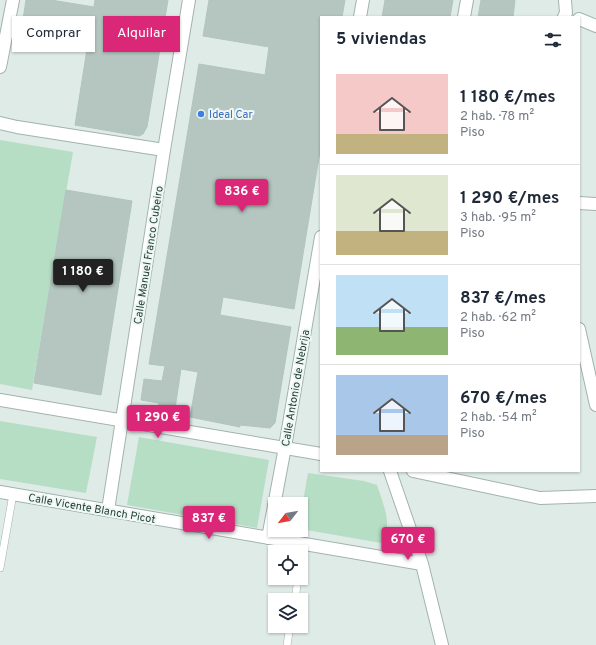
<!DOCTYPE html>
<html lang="es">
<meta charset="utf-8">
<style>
body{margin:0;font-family:Overpass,sans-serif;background:#f2f2f3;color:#1f2937;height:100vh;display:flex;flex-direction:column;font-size:15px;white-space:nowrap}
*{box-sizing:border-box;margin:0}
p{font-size:13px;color:#747a83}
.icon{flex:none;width:22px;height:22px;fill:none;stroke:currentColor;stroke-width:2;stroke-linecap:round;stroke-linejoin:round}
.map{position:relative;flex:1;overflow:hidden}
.details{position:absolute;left:320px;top:16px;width:260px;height:456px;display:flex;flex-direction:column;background:#fff;border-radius:0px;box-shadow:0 1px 3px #0004}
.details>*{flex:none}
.top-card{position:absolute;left:12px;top:16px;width:248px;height:36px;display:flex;gap:8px}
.needle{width:26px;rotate:239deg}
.controls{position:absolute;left:268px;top:497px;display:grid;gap:8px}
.controls a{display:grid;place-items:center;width:40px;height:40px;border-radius:0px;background:#fff;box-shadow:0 1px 3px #0004;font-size:20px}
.price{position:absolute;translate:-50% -34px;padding:0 9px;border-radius:4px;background:#db2777;color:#fff;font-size:13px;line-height:26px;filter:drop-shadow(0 1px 2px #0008)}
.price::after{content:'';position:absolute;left:50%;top:24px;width:12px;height:9px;margin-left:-6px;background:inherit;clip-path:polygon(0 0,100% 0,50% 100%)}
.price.selected{background:#222;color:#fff}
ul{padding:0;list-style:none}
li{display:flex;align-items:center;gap:12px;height:100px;padding:0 16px}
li+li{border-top:1px solid #e0e1e3}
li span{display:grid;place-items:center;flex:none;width:112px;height:80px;border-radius:0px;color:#555}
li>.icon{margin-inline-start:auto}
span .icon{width:48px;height:48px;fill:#fffc;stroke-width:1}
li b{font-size:17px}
h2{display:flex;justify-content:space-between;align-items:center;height:48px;padding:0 16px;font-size:17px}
.pill{padding:0 14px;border-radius:0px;background:#fff;box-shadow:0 1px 3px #0004;font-size:14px;line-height:36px}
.pill.selected{background:#db2777;color:#fff}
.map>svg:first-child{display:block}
.green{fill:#b6dec4}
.building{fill:#b4c6bf;stroke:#b1c5be}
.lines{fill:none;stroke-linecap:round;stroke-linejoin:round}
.lane-casing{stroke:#a2b3ae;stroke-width:8}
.street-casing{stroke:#a2b3ae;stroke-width:14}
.lane{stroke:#fff;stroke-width:7}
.street{stroke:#fff;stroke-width:12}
.shop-dot{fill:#3f7fe0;stroke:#eff7f4;stroke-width:1.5}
.labels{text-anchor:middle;stroke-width:4;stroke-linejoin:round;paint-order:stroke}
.shop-label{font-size:11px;fill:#366cbe;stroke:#eff7f4;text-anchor:start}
.street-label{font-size:11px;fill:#1f3b36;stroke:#eff7f4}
</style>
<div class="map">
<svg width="596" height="645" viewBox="0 0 596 645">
<rect width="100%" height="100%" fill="#dfebe6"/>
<!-- green -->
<path class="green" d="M 0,140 L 73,152 L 32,390 L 0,384 Z
M 0,421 L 97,437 L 86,493 L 0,479 Z
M 139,437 L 269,460 L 257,528 L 127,505 Z
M 308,473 L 364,481 L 377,485 C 383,504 394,526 381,543 L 301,529 L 301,513 Z"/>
<!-- building -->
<path class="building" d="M 26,0 L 51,0 L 94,7 L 95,0 L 168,0 L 147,127 L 143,134 L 139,136 L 75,125 L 87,49 L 53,44 L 55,32 L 22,26 Z
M 209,0 L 345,0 L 342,17 L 321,17 L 321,145 L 294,309 L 223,297 L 220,315 L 291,327 L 275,423 L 270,428 L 240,425 L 240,427 L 190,417 L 198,372 L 181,369 L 174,415 L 157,412 L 159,403 L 141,400 L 144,379 L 162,381 L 165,366 L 149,364 L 199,64 L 265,75 L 269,47 L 203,36 Z
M 385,0 L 453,0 L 450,17 L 382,17 Z
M 481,0 L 515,0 L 513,17 L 478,17 Z
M 66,190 L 132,201 L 101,395 L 34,383 Z"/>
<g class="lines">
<!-- lane casing -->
<g class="lane-casing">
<path id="lane" d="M 301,563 L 304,544
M 0,568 L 13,494
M 295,600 L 298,578
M 287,645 L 290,626"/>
</g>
<!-- street casing -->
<g class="street-casing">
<path id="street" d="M 360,17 L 363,0
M 464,17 L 467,0
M 564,17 L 566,13 L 565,0
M 579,19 L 596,26
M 0,67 L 13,0
M 0,123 L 17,127 L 164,150
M 579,203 L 596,204
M 579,329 L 596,405
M 0,400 L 321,454
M 390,471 L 422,564 L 442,645
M 413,471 L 540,498 L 596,496
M 0,492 L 422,564
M 108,510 L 164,150 L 189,0
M 268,538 L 285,447 L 321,237"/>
</g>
<!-- lane -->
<use href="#lane" class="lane"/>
<!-- street -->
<use href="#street" class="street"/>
</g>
<!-- markers -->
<circle class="shop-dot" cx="201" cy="114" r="4"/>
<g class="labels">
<!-- shop labels -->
<g class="shop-label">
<text x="209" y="118">Ideal Car</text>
</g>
<!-- street labels -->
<g class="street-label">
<text transform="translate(148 255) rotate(-81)" y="4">Calle Manuel Franco Cubeiro</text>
<text transform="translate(295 388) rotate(-80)" y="4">Calle Antonio de Nebrija</text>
<text transform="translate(92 508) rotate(10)" y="4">Calle Vicente Blanch Picot</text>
</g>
</g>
</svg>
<div class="controls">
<a><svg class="needle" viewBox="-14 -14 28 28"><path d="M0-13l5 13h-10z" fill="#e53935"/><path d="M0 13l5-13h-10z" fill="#747a83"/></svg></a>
<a><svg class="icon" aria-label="locate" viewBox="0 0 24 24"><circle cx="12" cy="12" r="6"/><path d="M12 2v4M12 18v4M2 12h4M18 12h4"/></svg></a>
<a><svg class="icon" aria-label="layers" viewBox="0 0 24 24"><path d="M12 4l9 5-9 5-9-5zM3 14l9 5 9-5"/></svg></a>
</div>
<b class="price" style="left:242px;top:213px">836 €</b>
<b class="price selected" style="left:83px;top:293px">1 180 €</b>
<b class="price" style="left:158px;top:439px">1 290 €</b>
<b class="price" style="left:209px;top:540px">837 €</b>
<b class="price" style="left:408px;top:561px">670 €</b>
<div class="top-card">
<a class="pill">Comprar</a>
<a class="pill selected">Alquilar</a>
</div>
<section class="details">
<h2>5 viviendas<svg class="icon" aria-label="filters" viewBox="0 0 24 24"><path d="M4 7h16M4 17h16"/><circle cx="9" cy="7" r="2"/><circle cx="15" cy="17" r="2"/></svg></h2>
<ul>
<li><span style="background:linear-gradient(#f6c9c9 75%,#c2b280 0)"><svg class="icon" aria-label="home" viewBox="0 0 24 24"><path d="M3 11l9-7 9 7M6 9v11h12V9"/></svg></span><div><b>1 180 €/mes</b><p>2 hab. · 78 m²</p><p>Piso</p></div></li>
<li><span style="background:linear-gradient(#dfe7d0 70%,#c2b280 0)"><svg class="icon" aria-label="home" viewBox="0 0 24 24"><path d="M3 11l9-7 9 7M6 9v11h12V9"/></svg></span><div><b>1 290 €/mes</b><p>3 hab. · 95 m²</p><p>Piso</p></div></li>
<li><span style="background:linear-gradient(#bfe0f5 65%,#8fb573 0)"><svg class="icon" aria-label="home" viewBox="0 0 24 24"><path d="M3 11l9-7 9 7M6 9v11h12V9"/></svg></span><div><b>837 €/mes</b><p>2 hab. · 62 m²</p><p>Piso</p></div></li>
<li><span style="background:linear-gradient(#a9c7e8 75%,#b9a48a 0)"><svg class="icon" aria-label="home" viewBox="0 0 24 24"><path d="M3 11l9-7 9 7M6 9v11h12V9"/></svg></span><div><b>670 €/mes</b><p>2 hab. · 54 m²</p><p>Piso</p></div></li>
</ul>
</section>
</div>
